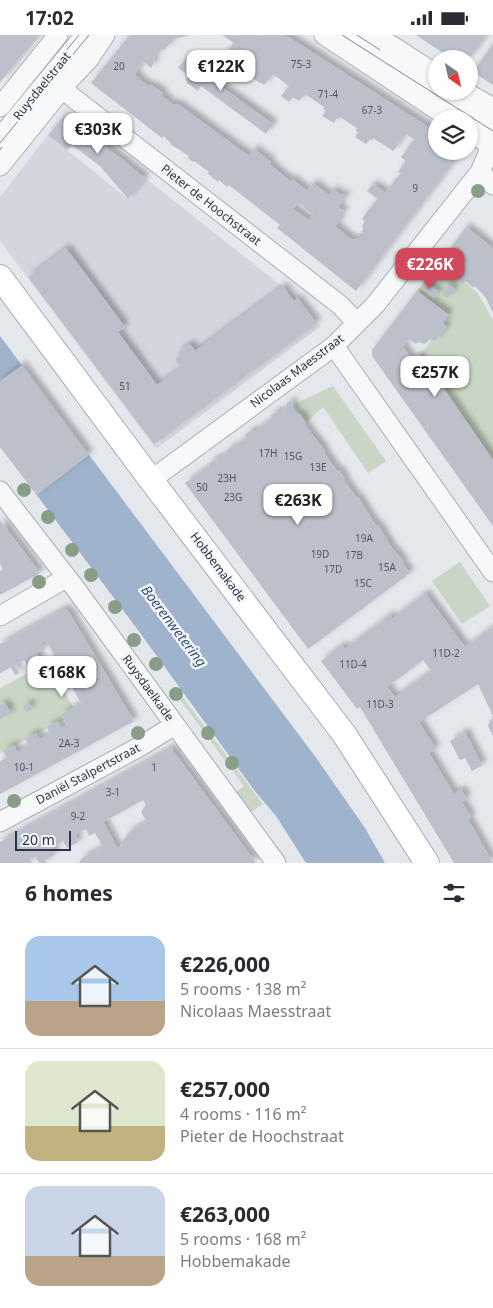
<!DOCTYPE html>
<meta charset="utf-8">
<style>
body{margin:0;font-family:"Noto Sans",sans-serif;background:#f7f7f7;color:#2b2b33;height:100vh;display:flex;flex-direction:column;font-size:19px;white-space:nowrap}
*{box-sizing:border-box;margin:0}
p{font-size:16px;color:#7c7c81}
.icon{flex:none;width:28px;height:28px;fill:none;stroke:currentColor;stroke-width:2;stroke-linecap:round;stroke-linejoin:round}
.map{position:relative;height:828px;overflow:hidden}
.details{display:flex;flex-direction:column;background:#fff;flex:1}
.details>*{flex:none}
.needle{width:32px;rotate:146deg}
.tools{position:absolute;left:428px;top:15px;display:grid;gap:10px}
.tools a{display:grid;place-items:center;width:50px;height:50px;border-radius:50%;background:#fff;box-shadow:0 1px 4px #0004;font-size:25px}
.scale{position:absolute;left:15px;bottom:12px;width:56px;box-sizing:border-box;padding-left:5px;border:2px solid #2b3445;border-top:0;font-size:14px;line-height:18px;white-space:nowrap;color:#2b3445;-webkit-text-stroke:4px #f4f6f9;paint-order:stroke}
.price{position:absolute;translate:-50% -42px;padding:0 11px;border-radius:10px;background:#fff;color:#222;font-size:16px;line-height:32px;filter:drop-shadow(0 1px 2px #0008)}
.price::after{content:'';position:absolute;left:50%;top:30px;width:15px;height:11px;margin-left:-8px;background:inherit;clip-path:polygon(0 0,100% 0,50% 100%)}
.price.selected{background:#d1495b;color:#fff}
ul{padding:0;list-style:none}
li{display:flex;align-items:center;gap:15px;height:125px;padding:0 25px}
li+li{border-top:1px solid #e1e1e2}
li span{display:grid;place-items:center;flex:none;width:140px;height:100px;border-radius:15px;color:#555}
li>.icon{margin-inline-start:auto}
span .icon{width:60px;height:60px;fill:#fffc;stroke-width:1}
li b{font-size:21px}
h2{display:flex;justify-content:space-between;align-items:center;height:60px;padding:0 25px;font-size:21px}
.status{display:flex;justify-content:space-between;align-items:center;height:35px;padding:0 25px;background:#fff;direction:ltr}
.status svg{height:14px;fill:currentColor}
.map>svg:first-child{display:block}
.built{fill:#d2d6de}
.green{fill:#c9d6c5}
.water{fill:#9fb4cc}
.building{fill:#bbc0ca;fill-rule:evenodd;filter:url(#shadow)}
.lines{fill:none;stroke-linecap:round;stroke-linejoin:round}
.minor-casing{stroke:#a9aeb7;stroke-width:21}
.major-casing{stroke:#a3abb8;stroke-width:26}
.minor{stroke:#f7f8fa;stroke-width:19}
.major{stroke:#fff;stroke-width:24}
.tram{stroke:#7d8696;stroke-width:1}
.tree{fill:#899d89}
.labels{text-anchor:middle;stroke-width:5;stroke-linejoin:round;paint-order:stroke}
.number-label{font-size:10px;fill:#4f5766}
.street-label{font-size:12px;fill:#2b3445;stroke:#f4f6f9}
.water-label{font-size:14px;font-style:italic;fill:#34527a;stroke:#f4f6f9}
</style>
<div class="status"><b>17:02</b><svg viewBox="0 0 49 12"><path d="M0 12V9h3v3zM5 12V6h3v6zM10 12V3h3v9zM15 12V0h3v12zM26 1h20v11H26zM47 4h2v5h-2z"/></svg></div>
<div class="map">
<svg width="493" height="828" viewBox="0 0 493 828">
<defs>
<filter id="shadow"><feDropShadow dx="4.5" dy="-4.5" stdDeviation="2.5" flood-color="#0004"/></filter>
</defs>
<rect width="100%" height="100%" fill="#e4e7ec"/>
<!-- built -->
<path class="built" d="M 48,100 L 128,164 L 145,143 L 293,260 L 321,291 L 156,414 L 0,206 L 0,162 Z"/>
<!-- green -->
<path class="green" d="M 439,227 L 477,257 L 493,285 L 493,427 L 419,322 L 447,285 L 415,259 Z
M 333,351 L 386,426 L 368,438 L 323,372 L 306,388 L 294,369 Z
M 460,527 L 490,571 L 462,589 L 432,546 Z
M 47,628 L 77,678 L 0,718 L 0,653 Z
M 181,660 L 263,769 L 251,777 L 236,757 L 244,751 L 178,662 Z"/>
<!-- water -->
<path class="water" d="M 0,301 L 317,724 L 365,793 L 385,828 L 306,828 L 276,781 L 254,755 L 135,591 L 0,411 Z"/>
<!-- building -->
<path class="building" d="M 0,0 L 39,0 L 0,47 Z
M 130,0 L 190,0 L 174,4 L 165,14 L 161,14 L 153,24 L 154,28 L 151,33 L 144,27 L 136,37 L 136,41 L 148,51 L 151,50 L 163,58 L 163,62 L 174,70 L 178,69 L 249,121 L 254,114 L 271,127 L 269,129 L 290,146 L 292,144 L 307,156 L 313,148 L 329,160 L 333,154 L 340,160 L 343,159 L 346,161 L 338,172 L 344,176 L 338,184 L 340,185 L 335,191 L 352,205 L 362,202 L 363,192 L 362,191 L 365,186 L 362,184 L 377,164 L 367,156 L 373,149 L 385,158 L 401,138 L 398,137 L 406,126 L 401,122 L 414,104 L 406,99 L 393,116 L 373,103 L 372,105 L 370,104 L 366,109 L 355,102 L 358,97 L 356,96 L 357,93 L 340,82 L 339,84 L 337,83 L 334,88 L 322,81 L 326,76 L 323,74 L 324,72 L 306,60 L 304,62 L 303,61 L 299,66 L 293,62 L 289,67 L 281,61 L 289,51 L 273,39 L 264,50 L 247,40 L 256,29 L 238,18 L 230,28 L 222,23 L 234,8 L 222,0 L 287,1 L 436,97 L 436,116 L 462,116 L 356,256 L 277,193 L 280,190 L 229,150 L 227,152 L 219,145 L 218,147 L 208,139 L 209,137 L 194,126 L 193,127 L 188,123 L 189,121 L 170,109 L 171,108 L 163,101 L 162,103 L 91,48 ZM 298,167 L 313,180 L 309,185 L 293,174 Z
M 416,0 L 486,0 L 469,24 L 452,24 Z
M 493,9 L 493,50 L 473,37 Z
M 188,21 L 198,29 L 203,23 L 215,33 L 208,42 L 273,89 L 266,99 L 201,51 L 198,56 L 187,48 L 186,44 L 189,41 L 178,33 Z
M 67,82 L 95,103 L 95,104 L 99,107 L 100,106 L 114,119 L 114,118 L 145,143 L 128,164 L 100,131 L 72,110 L 67,115 L 48,100 L 62,83 Z
M 466,192 L 493,213 L 493,278 L 486,263 L 475,251 L 474,253 L 465,246 L 463,249 L 448,236 L 444,235 L 438,230 Z
M 66,213 L 125,292 L 118,297 L 157,350 L 181,333 L 176,326 L 176,323 L 180,320 L 178,318 L 182,314 L 190,309 L 195,316 L 283,251 L 294,266 L 297,263 L 317,288 L 154,409 L 28,242 Z
M 426,247 L 439,257 L 434,263 L 421,253 Z
M 449,250 L 455,254 L 447,263 L 442,260 Z
M 417,256 L 449,280 L 442,288 L 447,292 L 435,306 L 431,303 L 425,309 L 418,307 L 416,309 L 409,304 L 403,312 L 412,324 L 418,320 L 440,352 L 442,351 L 493,425 L 493,491 L 372,321 L 372,315 Z
M 22,330 L 89,420 L 37,460 L 0,412 L 0,346 Z
M 291,366 L 294,369 L 292,372 L 298,380 L 300,379 L 306,388 L 304,389 L 325,416 L 324,417 L 337,436 L 339,435 L 345,444 L 344,445 L 357,463 L 358,462 L 376,491 L 378,490 L 392,513 L 404,527 L 402,528 L 410,538 L 308,614 L 185,448 L 209,431 L 208,430 L 216,423 L 217,425 L 228,417 L 227,415 L 231,412 L 232,414 L 247,402 L 245,400 L 252,395 L 254,397 L 272,383 L 270,381 L 277,376 L 278,378 L 287,372 L 287,368 Z
M 0,485 L 40,538 L 0,560 L 0,536 L 3,535 L 0,528 Z
M 425,558 L 465,612 L 493,592 L 493,681 L 478,649 L 419,687 L 436,714 L 429,718 L 454,759 L 461,754 L 467,764 L 462,767 L 471,782 L 468,784 L 493,828 L 454,828 L 360,672 L 357,674 L 321,626 L 342,610 L 345,614 L 390,580 L 392,584 ZM 423,625 L 431,636 L 395,662 L 387,652 Z
M 64,574 L 67,574 L 134,686 L 0,759 L 0,726 L 7,723 L 3,716 L 14,710 L 17,717 L 29,710 L 25,704 L 36,698 L 40,704 L 50,699 L 47,692 L 58,686 L 61,693 L 67,690 L 62,679 L 81,668 L 62,634 L 57,637 L 49,623 L 54,620 L 46,605 L 42,608 L 45,614 L 36,618 L 42,627 L 28,633 L 24,625 L 15,630 L 19,638 L 15,640 L 11,632 L 0,638 L 0,609 Z
M 5,668 L 11,678 L 0,684 L 0,670 Z
M 29,668 L 32,674 L 26,677 L 23,671 Z
M 493,684 L 493,701 L 488,691 L 490,685 Z
M 465,697 L 482,730 L 472,736 L 465,723 L 460,725 L 450,706 Z
M 171,713 L 256,828 L 79,828 L 82,823 L 103,812 L 95,798 L 89,801 L 86,794 L 75,800 L 78,807 L 67,813 L 63,806 L 52,813 L 56,819 L 45,825 L 47,828 L 39,828 L 35,821 L 30,824 L 32,828 L 0,828 L 0,807 ZM 143,765 L 146,770 L 141,777 L 147,787 L 129,797 L 118,814 L 103,787 Z"/>
<g class="lines">
<!-- minor casing -->
<g class="minor-casing">
<path id="minor" d="M 324,0 L 451,84
M 350,0 L 436,56
M 375,0 L 436,39
M 62,54 L 340,270 L 357,288
M 437,56 L 493,92
M 464,56 L 493,73
M 0,72 L 58,0
M 469,96 L 491,111 L 480,137 L 493,150
M 0,103 L 85,0
M 0,131 L 71,43 L 89,24 L 105,0
M 334,311 L 493,537
M 151,445 L 334,311 L 375,270 L 480,137
M 0,456 L 75,553 L 276,828
M 0,581 L 66,543
M 0,787 L 139,712 L 175,690"/>
</g>
<!-- major casing -->
<g class="major-casing">
<path id="major" d="M 0,242 L 151,445 L 344,699 L 427,828"/>
</g>
<!-- minor -->
<use href="#minor" class="minor"/>
<!-- major -->
<use href="#major" class="major"/>
<!-- tram -->
<path class="tram" d="M 342,0 L 493,96
M 357,0 L 380,15
M 55,29 L 79,0
M 0,108 L 89,0"/>
</g>
<!-- trees -->
<g class="tree">
<circle cx="478" cy="156" r="7"/>
<circle cx="24" cy="455" r="7"/>
<circle cx="48" cy="482" r="7"/>
<circle cx="72" cy="515" r="7"/>
<circle cx="91" cy="540" r="7"/>
<circle cx="39" cy="547" r="7"/>
<circle cx="115" cy="572" r="7"/>
<circle cx="134" cy="605" r="7"/>
<circle cx="156" cy="629" r="7"/>
<circle cx="176" cy="659" r="7"/>
<circle cx="138" cy="698" r="7"/>
<circle cx="208" cy="698" r="7"/>
<circle cx="232" cy="728" r="7"/>
<circle cx="14" cy="766" r="7"/>
</g>
<g class="labels">
<!-- number labels -->
<g class="number-label">
<text x="301" y="33">75-3</text>
<text x="119" y="35">20</text>
<text x="328" y="63">71-4</text>
<text x="372" y="79">67-3</text>
<text x="415" y="157">9</text>
<text x="125" y="355">51</text>
<text x="268" y="422">17H</text>
<text x="293" y="425">15G</text>
<text x="318" y="436">13E</text>
<text x="227" y="447">23H</text>
<text x="202" y="456">50</text>
<text x="233" y="466">23G</text>
<text x="364" y="507">19A</text>
<text x="320" y="523">19D</text>
<text x="354" y="524">17B</text>
<text x="387" y="536">15A</text>
<text x="333" y="538">17D</text>
<text x="363" y="552">15C</text>
<text x="446" y="622">11D-2</text>
<text x="353" y="633">11D-4</text>
<text x="380" y="673">11D-3</text>
<text x="69" y="712">2A-3</text>
<text x="24" y="736">10-1</text>
<text x="154" y="736">1</text>
<text x="113" y="761">3-1</text>
<text x="78" y="785">9-2</text>
</g>
<!-- street labels -->
<g class="street-label">
<text transform="translate(42 51) rotate(-51)" y="4">Ruysdaelstraat</text>
<text transform="translate(211 170) rotate(38)" y="4">Pieter de Hoochstraat</text>
<text transform="translate(297 336) rotate(-37)" y="4">Nicolaas Maesstraat</text>
<text transform="translate(218 532) rotate(53)" y="4">Hobbemakade</text>
<text transform="translate(148 653) rotate(54)" y="4">Ruysdaelkade</text>
<text transform="translate(88 739) rotate(-28)" y="4">Daniël Stalpertstraat</text>
</g>
<!-- water labels -->
<g class="water-label">
<text transform="translate(174 591) rotate(53)" y="5">Boerenwetering</text>
</g>
</g>
</svg>
<div class="tools">
<a><svg class="needle" viewBox="-14 -14 28 28"><path d="M0-13l5 13h-10z" fill="#e53935"/><path d="M0 13l5-13h-10z" fill="#7c7c81"/></svg></a>
<a><svg class="icon" aria-label="layers" viewBox="0 0 24 24"><path d="M12 4l9 5-9 5-9-5zM3 14l9 5 9-5"/></svg></a>
</div>
<div class="scale">20 m</div>
<b class="price" style="left:221px;top:57px">€122K</b>
<b class="price" style="left:98px;top:120px">€303K</b>
<b class="price selected" style="left:430px;top:255px">€226K</b>
<b class="price" style="left:435px;top:363px">€257K</b>
<b class="price" style="left:298px;top:491px">€263K</b>
<b class="price" style="left:62px;top:663px">€168K</b>
</div>
<section class="details">
<h2>6 homes<svg class="icon" aria-label="filters" viewBox="0 0 24 24"><path d="M4 7h16M4 17h16"/><circle cx="9" cy="7" r="2"/><circle cx="15" cy="17" r="2"/></svg></h2>
<ul>
<li><span style="background:linear-gradient(#a9c7e8 65%,#b9a48a 0)"><svg class="icon" aria-label="home" viewBox="0 0 24 24"><path d="M3 11l9-7 9 7M6 9v11h12V9"/></svg></span><div><b>€226,000</b><p>5 rooms · 138 m²</p><p>Nicolaas Maesstraat</p></div></li>
<li><span style="background:linear-gradient(#dfe7d0 65%,#c2b280 0)"><svg class="icon" aria-label="home" viewBox="0 0 24 24"><path d="M3 11l9-7 9 7M6 9v11h12V9"/></svg></span><div><b>€257,000</b><p>4 rooms · 116 m²</p><p>Pieter de Hoochstraat</p></div></li>
<li><span style="background:linear-gradient(#c9d6e8 70%,#b9a48a 0)"><svg class="icon" aria-label="home" viewBox="0 0 24 24"><path d="M3 11l9-7 9 7M6 9v11h12V9"/></svg></span><div><b>€263,000</b><p>5 rooms · 168 m²</p><p>Hobbemakade</p></div></li>
</ul>
</section>
